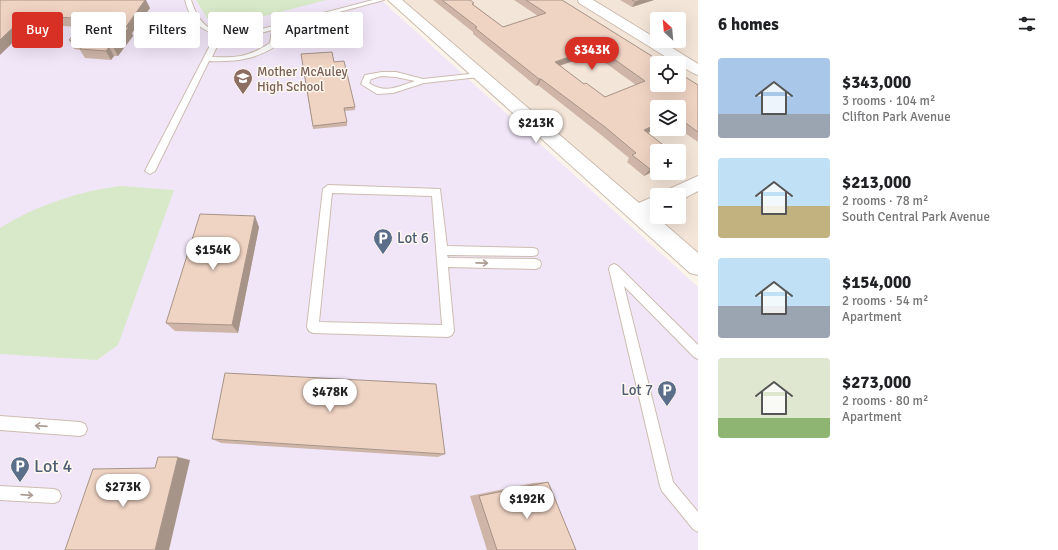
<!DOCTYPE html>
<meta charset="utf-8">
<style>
body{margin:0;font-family:Signika,sans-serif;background:#f2f2f2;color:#202124;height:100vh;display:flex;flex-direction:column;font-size:15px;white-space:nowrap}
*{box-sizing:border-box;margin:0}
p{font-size:13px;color:#757577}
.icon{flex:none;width:22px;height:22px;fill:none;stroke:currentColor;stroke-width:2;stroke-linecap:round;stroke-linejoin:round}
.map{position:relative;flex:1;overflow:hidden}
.panel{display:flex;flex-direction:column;background:#fff;width:360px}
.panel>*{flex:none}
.top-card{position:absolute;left:12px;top:12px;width:380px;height:36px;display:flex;gap:8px}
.needle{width:26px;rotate:334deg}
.controls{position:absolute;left:650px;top:12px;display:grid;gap:8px}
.controls a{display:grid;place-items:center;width:36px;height:36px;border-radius:4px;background:#fff;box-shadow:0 4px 16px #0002;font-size:20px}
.price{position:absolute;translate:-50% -34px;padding:0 9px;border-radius:14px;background:#fff;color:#222;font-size:13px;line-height:26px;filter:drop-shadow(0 1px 2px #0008)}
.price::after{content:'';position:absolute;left:50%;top:24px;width:12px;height:9px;margin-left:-6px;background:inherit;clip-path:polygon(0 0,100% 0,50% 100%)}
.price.current{background:#d93025;color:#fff}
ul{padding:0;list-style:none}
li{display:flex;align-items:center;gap:12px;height:100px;padding:0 20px}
li span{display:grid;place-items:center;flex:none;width:112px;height:80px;border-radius:4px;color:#555}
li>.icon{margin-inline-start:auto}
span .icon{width:48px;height:48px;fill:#fffc;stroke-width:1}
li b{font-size:17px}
h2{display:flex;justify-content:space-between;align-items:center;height:48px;padding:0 20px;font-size:17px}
.tag{padding:0 14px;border-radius:4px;background:#fff;box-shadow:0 4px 16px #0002;font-size:14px;line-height:36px}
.tag.current{background:#d93025;color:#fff}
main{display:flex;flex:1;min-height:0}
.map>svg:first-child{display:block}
.residential{fill:#f3e5d8;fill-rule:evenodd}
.education{fill:#f1e6f8}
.green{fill:#d7e9c8}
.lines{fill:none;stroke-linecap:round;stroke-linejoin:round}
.service-casing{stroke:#cdbcb0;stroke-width:2}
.minor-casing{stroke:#cdbcb0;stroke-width:2}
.service{fill:#fff;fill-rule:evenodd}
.minor{fill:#fff;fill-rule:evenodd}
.wall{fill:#ceb5a8;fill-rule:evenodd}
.shaded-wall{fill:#a79488}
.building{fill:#efd3c3;stroke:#a79488;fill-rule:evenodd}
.oneway{stroke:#ac9c95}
.labels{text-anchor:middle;stroke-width:3;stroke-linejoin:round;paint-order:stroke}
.far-education-label{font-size:13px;fill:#785e54;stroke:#fef8f0;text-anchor:start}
.service-label{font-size:15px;fill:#4e5e75;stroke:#fef8f0;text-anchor:start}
.near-service-label{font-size:18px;fill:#4e5e75;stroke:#fef8f0;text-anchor:start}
</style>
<main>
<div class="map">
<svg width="698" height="550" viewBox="0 0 698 550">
<rect width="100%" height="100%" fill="#fbf4ea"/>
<!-- residential -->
<path class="residential" d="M 402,0 L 698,0 L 698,254 ZM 657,19 L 679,19 L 679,41 L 657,41 ZM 657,63 L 679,63 L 679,85 L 657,85 ZM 657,107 L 679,107 L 679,129 L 657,129 ZM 657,151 L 679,151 L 679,173 L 657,173 ZM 657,195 L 679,195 L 679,217 L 657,217 Z"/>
<!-- education -->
<path class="education" d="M 0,0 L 381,0 L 698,287 L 698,550 L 0,550 Z"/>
<!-- green -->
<path class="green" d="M 196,0 L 326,0 L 214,29 Z
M 120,186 L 174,190 L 118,345 L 97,360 L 0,354 L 0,228 C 37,205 77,192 120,186 Z"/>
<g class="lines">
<!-- service casing -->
<g class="service-casing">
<path id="service" d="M 185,0 L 191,0 C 201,32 215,33 246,33 L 373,0 L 384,0 L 279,28 L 276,46 C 254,60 235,62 209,61 L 155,171 L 150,174 L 145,171 L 216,34 C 197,29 190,18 185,0 ZM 272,30 L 270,43 C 249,57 236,58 212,57 L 222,36 L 246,37 Z
M 382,72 L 396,72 L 423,79 L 479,73 L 483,75 L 479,77 L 424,83 L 393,93 L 377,94 L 361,84 L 365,75 ZM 382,76 L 396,77 L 415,81 C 397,87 386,94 369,83 L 371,79 Z
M 328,185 L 440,189 L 447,246 L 533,248 L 537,249 L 538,252 L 537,255 L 533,256 L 447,255 L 448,258 L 536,259 L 540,261 L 541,264 L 540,267 L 536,269 L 448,267 L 454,331 L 452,335 L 448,337 L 313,333 L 309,331 L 307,327 L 323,189 ZM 332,193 L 432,196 L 442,325 L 319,322 Z
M 614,264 L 618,266 L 698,345 L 698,359 L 694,357 L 624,286 L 673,482 L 698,512 L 698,532 L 693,529 L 662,491 L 660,486 L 609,269 L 610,266 Z
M 0,416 L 80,422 L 85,424 L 87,429 L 85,434 L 80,436 L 0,430 Z
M 0,486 L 54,489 L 59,491 L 61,496 L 59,501 L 54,503 L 0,500 Z"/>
</g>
<!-- minor casing -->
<g class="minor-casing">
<path id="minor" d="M 388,0 L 402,0 L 639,203 L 657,195 L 657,212 L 653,214 L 698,253 L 698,275 L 690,273 Z
M 578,0 L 593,0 L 657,39 L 657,41 L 661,41 L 698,64 L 698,75 L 693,73 L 679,65 L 679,63 L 676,63 L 579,3 Z
M 698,176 L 698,191 L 679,201 L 679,195 L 664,195 L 667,190 Z"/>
</g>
<!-- service -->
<use href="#service" class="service"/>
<!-- minor -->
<use href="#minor" class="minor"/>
</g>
<!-- wall -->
<path class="wall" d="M 0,0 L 150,8 L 132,33 L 133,36 L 118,56 L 114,56 L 111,60 L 85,58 L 80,50 L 74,49 L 69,40 L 80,27 L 32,24 Z
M 433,0 L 470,0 L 474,5 L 503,27 L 538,16 L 514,0 L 562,0 L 698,85 L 698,142 L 679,129 L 679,107 L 657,107 L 657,129 L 647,133 L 657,169 L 644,176 L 627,162 L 629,158 L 600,134 L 538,85 L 536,86 L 473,34 L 473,32 ZM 593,54 L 636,85 L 605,97 L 584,84 L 560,66 Z
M 620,0 L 654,0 L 632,7 Z
M 301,54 L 334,62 L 355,107 L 355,110 L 345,111 L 347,122 L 347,126 L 313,129 Z
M 259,227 L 238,333 L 175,331 L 166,323 Z
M 212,439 L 445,454 L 438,457 L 221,443 Z
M 548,482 L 576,550 L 487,550 L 470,496 L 533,483 Z"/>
<!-- shaded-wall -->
<path class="shaded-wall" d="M 145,0 L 146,0 L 150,8 L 132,33 L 133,36 L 118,56 L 113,47 L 126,27 Z
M 641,0 L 654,0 L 632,7 L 635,2 Z
M 26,15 L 32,24 L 0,55 L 0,40 Z
M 109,47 L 114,56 L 111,60 L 106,51 Z
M 597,47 L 593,54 L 552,68 L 555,62 Z
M 539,79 L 541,79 L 538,85 L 536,86 Z
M 657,124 L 657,129 L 638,137 L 644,130 Z
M 657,166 L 657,169 L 644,176 L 650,169 Z
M 255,216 L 259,227 L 238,333 L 232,325 Z
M 178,457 L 190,460 L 169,550 L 155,550 Z"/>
<!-- building -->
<path class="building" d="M 0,0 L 145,0 L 126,27 L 129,27 L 113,47 L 109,47 L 106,51 L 80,49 L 85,43 L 69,40 L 87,19 L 26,15 L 0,40 Z
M 442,0 L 470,0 L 474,3 L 472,4 L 503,27 L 546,13 L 526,0 L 562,0 L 663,63 L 657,63 L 657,85 L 679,85 L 679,73 L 698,85 L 698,132 L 679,118 L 679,107 L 657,107 L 657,124 L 644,130 L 671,151 L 657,151 L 657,166 L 650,169 L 632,155 L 636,153 L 605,127 L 541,79 L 539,79 L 475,28 L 477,27 ZM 597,47 L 645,81 L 605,97 L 586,83 L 584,84 L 555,62 Z
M 632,0 L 641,0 L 635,2 Z
M 332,52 L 334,62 L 344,61 L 355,107 L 344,108 L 347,122 L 313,126 L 301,54 Z
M 200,214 L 255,216 L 232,325 L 166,323 Z
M 225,373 L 436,384 L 445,454 L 212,439 Z
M 158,457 L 178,457 L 155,550 L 65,550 L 93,469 L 155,468 Z
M 548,482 L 576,550 L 497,550 L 479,496 Z"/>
<!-- one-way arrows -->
<defs><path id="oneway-shaft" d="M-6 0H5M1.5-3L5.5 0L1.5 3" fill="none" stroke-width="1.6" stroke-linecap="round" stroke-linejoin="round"/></defs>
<g class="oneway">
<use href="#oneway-shaft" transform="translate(482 263) rotate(1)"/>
<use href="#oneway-shaft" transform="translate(41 426) rotate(-176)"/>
<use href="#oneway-shaft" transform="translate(27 495) rotate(4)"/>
</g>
<!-- icons -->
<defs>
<g id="school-pin" transform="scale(1)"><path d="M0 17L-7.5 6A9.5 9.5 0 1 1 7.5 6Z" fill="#8d6e63" stroke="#fef8f0"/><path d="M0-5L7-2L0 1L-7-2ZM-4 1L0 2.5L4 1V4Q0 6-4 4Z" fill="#fff"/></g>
<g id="parking-pin" transform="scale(1)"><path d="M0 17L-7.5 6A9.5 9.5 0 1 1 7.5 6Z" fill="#5c6f8a" stroke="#fef8f0"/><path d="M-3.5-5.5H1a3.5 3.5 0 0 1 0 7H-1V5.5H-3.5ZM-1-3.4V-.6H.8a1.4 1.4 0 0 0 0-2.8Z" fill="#fff"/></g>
</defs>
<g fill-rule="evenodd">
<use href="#school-pin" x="243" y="78"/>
<use href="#parking-pin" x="383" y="238"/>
<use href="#parking-pin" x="667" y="390"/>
<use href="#parking-pin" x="20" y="466"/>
</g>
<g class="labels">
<!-- far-education labels -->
<g class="far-education-label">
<text x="257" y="76">Mother McAuley<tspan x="257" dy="15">High School</tspan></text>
</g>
<!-- service labels -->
<g class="service-label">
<text x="397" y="243">Lot 6</text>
<text x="653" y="395" text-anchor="end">Lot 7</text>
</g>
<!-- near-service labels -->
<g class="near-service-label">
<text x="34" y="472">Lot 4</text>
</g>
</g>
</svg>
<div class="controls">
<a><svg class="needle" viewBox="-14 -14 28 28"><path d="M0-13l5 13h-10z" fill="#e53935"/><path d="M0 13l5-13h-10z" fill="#757577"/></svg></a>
<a><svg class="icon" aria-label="locate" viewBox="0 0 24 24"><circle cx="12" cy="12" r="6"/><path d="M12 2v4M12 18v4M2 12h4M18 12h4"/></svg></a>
<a><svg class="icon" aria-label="layers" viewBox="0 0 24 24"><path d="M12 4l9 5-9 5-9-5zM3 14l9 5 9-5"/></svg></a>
<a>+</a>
<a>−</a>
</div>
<b class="price current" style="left:592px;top:71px">$343K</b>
<b class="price" style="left:536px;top:144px">$213K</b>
<b class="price" style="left:213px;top:271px">$154K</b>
<b class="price" style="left:330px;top:413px">$478K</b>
<b class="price" style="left:123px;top:508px">$273K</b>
<b class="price" style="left:527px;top:520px">$192K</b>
<div class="top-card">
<a class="tag current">Buy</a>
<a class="tag">Rent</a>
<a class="tag">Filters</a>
<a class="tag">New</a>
<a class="tag">Apartment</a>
</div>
</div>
<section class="panel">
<h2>6 homes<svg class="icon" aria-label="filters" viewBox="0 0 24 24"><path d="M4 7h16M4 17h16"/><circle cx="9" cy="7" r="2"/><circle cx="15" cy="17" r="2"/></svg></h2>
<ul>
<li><span style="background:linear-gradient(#a9c7e8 70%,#9aa5b1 0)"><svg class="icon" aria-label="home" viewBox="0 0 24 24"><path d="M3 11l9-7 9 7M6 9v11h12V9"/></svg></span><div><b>$343,000</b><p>3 rooms · 104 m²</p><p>Clifton Park Avenue</p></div></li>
<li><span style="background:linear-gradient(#bfe0f5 60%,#c2b280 0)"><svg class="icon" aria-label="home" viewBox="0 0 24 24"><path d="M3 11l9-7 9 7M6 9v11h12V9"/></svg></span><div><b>$213,000</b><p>2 rooms · 78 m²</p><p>South Central Park Avenue</p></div></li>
<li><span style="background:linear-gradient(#bfe0f5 60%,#9aa5b1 0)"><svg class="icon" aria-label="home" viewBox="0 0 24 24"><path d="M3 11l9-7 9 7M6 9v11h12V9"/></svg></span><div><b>$154,000</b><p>2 rooms · 54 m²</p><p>Apartment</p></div></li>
<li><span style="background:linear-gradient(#dfe7d0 75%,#8fb573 0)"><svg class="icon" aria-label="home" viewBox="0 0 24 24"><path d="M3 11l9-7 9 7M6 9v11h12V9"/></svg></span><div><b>$273,000</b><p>2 rooms · 80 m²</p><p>Apartment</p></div></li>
</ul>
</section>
</main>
